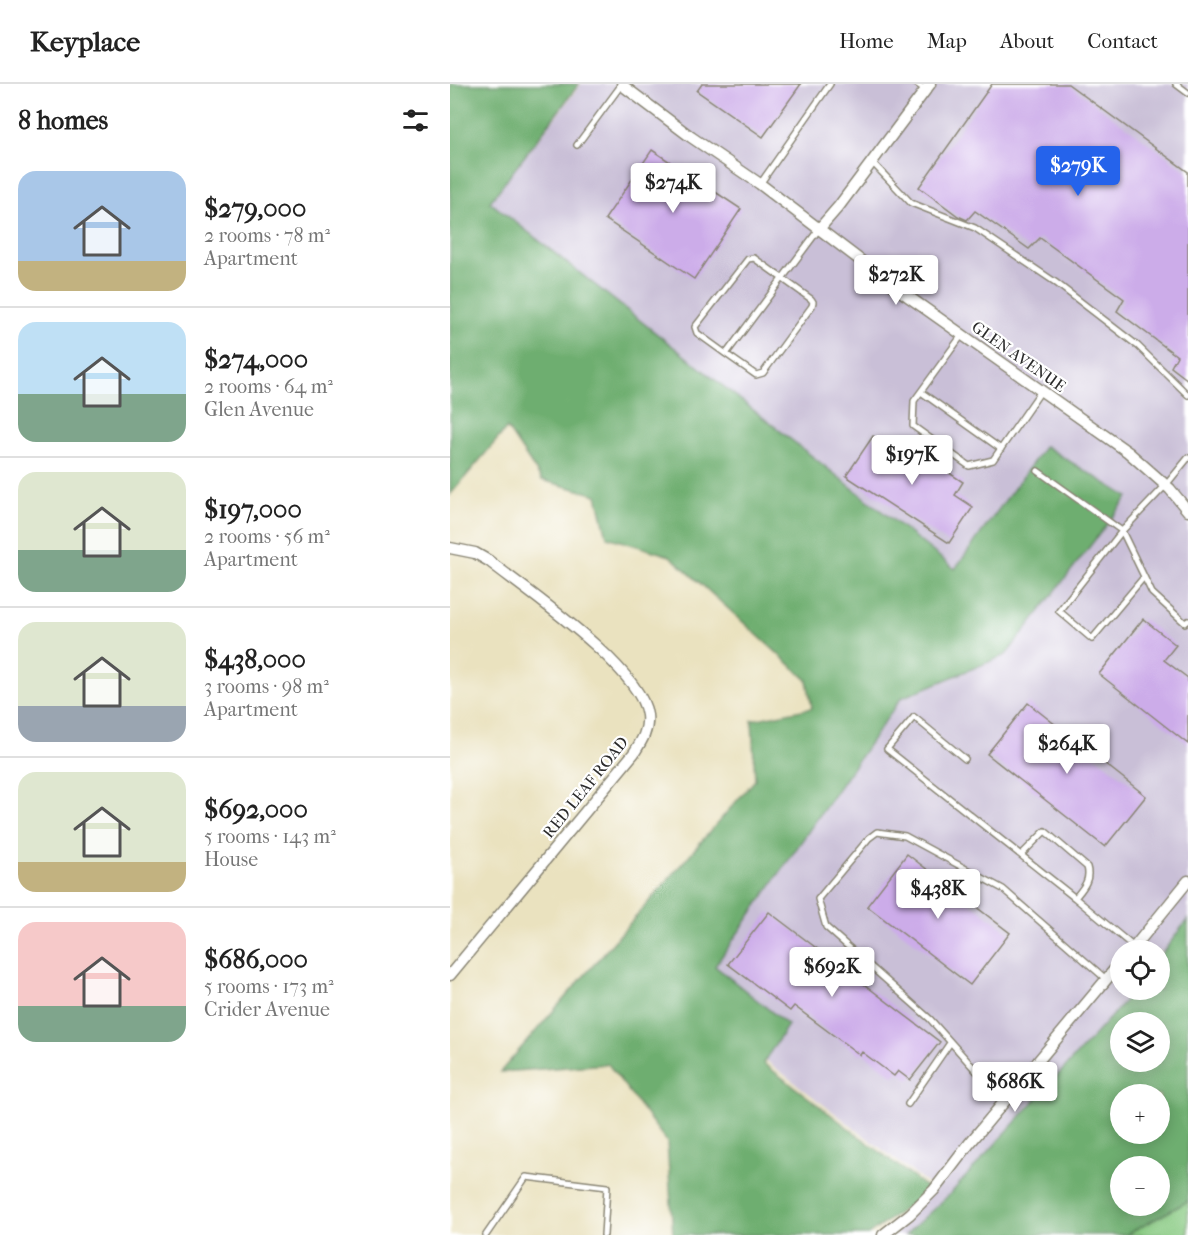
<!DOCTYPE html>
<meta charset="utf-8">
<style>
body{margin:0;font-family:"IM FELL French Canon",serif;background:#f2f2f2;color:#222;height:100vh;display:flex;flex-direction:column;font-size:22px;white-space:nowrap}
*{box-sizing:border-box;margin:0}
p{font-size:20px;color:#767676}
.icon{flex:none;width:33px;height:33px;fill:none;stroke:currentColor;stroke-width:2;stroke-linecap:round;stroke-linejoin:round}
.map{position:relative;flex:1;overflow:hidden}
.drawer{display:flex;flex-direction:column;background:#fff;width:450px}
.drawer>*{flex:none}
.fabs{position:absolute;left:660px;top:856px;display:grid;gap:12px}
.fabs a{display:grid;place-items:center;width:60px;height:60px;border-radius:50%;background:#fff;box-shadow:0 3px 15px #0003;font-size:30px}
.price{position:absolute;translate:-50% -51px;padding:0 14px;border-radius:6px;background:#fff;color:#222;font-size:20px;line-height:39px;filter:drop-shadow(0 2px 3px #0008)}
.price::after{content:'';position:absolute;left:50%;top:36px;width:18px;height:14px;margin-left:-9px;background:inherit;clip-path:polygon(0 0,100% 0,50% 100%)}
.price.on{background:#2563eb;color:#fff}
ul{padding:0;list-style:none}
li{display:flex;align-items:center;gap:18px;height:150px;padding:0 18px}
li+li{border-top:2px solid #e0e0e0}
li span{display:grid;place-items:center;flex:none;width:168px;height:120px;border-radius:18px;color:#555}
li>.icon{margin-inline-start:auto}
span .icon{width:72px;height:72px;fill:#fffc;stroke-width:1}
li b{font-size:26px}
h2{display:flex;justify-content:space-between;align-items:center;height:72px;padding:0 18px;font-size:26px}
header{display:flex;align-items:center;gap:36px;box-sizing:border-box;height:84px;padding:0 30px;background:#fff;border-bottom:2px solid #e0e0e0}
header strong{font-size:28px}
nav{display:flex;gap:33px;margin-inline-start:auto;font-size:21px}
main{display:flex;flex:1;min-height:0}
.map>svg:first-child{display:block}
.industrial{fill:#c9bfd7;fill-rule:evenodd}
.green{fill:#88ca82;stroke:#5a7a56;stroke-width:1.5}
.forest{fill:#6eae70;stroke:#4c6c4e;stroke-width:1.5;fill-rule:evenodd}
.building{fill:#ccace9}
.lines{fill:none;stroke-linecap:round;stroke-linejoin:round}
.lane-casing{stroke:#8a8675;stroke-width:8}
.street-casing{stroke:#8a8675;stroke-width:13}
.lane{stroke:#fff;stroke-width:5}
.street{stroke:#fff;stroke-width:10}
.labels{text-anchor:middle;stroke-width:4.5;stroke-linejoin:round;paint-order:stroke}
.street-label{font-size:16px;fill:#2b2b2b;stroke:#fff}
</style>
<header>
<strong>Keyplace</strong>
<nav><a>Home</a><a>Map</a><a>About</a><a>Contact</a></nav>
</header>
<main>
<section class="drawer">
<h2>8 homes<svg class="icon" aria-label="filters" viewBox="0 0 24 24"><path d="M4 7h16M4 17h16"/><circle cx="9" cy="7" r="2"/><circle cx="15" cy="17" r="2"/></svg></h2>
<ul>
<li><span style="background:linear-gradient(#a9c7e8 75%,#c2b280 0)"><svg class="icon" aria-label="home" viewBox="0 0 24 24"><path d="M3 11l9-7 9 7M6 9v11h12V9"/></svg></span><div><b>$279,000</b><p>2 rooms · 78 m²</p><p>Apartment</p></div></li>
<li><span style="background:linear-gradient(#bfe0f5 60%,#7fa58c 0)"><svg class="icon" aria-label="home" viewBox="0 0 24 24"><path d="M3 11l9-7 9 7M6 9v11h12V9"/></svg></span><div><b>$274,000</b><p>2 rooms · 64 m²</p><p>Glen Avenue</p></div></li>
<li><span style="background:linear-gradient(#dfe7d0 65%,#7fa58c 0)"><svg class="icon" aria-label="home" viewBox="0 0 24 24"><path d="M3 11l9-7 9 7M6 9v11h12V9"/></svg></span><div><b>$197,000</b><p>2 rooms · 56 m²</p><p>Apartment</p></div></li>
<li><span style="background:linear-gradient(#dfe7d0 70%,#9aa5b1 0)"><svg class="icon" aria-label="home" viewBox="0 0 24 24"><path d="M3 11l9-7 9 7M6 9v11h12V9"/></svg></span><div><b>$438,000</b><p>3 rooms · 98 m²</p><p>Apartment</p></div></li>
<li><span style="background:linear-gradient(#dfe7d0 75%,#c2b280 0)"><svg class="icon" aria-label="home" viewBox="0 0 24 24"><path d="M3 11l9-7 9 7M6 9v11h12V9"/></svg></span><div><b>$692,000</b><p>5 rooms · 143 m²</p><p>House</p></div></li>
<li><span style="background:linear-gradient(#f6c9c9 70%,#7fa58c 0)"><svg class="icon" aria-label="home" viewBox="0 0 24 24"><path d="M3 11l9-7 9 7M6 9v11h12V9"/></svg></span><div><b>$686,000</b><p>5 rooms · 173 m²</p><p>Crider Avenue</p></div></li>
</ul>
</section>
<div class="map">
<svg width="738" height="1151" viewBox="0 0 738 1151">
<rect width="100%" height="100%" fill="#fff"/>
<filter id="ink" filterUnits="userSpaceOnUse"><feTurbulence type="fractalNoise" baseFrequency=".0167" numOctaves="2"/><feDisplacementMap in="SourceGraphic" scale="12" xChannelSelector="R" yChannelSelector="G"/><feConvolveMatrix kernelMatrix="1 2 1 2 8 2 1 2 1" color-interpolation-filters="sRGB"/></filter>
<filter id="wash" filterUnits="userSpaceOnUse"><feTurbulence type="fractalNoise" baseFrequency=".008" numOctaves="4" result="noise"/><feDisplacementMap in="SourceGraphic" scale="24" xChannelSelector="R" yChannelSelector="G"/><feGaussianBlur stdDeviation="1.35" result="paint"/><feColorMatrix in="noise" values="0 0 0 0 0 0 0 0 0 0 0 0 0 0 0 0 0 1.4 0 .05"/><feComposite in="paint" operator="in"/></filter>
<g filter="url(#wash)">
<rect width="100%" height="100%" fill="#eae2bf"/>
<!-- industrial -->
<path class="industrial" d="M 131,0 L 738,0 L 738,1151 L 429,1151 L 484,1105 L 227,909 L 505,485 L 40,118 ZM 670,867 L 710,867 L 710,906 L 670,906 ZM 670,939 L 710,939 L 710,978 L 670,978 ZM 670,1011 L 710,1011 L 710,1050 L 670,1050 ZM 670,1083 L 710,1083 L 710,1122 L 670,1122 Z"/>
<!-- green -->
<path class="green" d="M 738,1117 L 738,1151 L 676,1151 Z"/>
<!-- forest -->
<path class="forest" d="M 0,0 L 129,0 L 40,118 L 505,485 L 595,362 L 678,413 L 556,571 L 451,614 L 265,882 L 338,941 L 313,979 L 480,1106 L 418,1151 L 223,1151 L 217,1058 L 158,980 L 50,988 L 305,696 L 302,636 L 362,624 L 357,596 L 220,472 L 157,453 L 147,411 L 92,396 L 57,344 L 0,411 Z
M 738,835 L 738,1117 L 676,1151 L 455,1151 L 500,1110 L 667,926 L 683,906 L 710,906 L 710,872 ZM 670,939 L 710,939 L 710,978 L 670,978 ZM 670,1011 L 710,1011 L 710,1050 L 670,1050 ZM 670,1083 L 710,1083 L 710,1122 L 670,1122 Z"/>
<g id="blocks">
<!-- building -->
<path class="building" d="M 252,0 L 351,0 L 313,53 L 247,7 Z
M 542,0 L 618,0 L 738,88 L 738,296 L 721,283 L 727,272 L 667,227 L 674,215 L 590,154 L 579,165 L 525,127 L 517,136 L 508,132 L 469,103 Z
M 202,66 L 291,125 L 244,195 L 155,135 Z
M 423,352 L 443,365 L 449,356 L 513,398 L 505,411 L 523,423 L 499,459 L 396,392 Z
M 693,535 L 726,561 L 714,576 L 738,594 L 738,660 L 649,590 Z
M 578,619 L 696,712 L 655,763 L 537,670 Z
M 457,770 L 560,849 L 520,901 L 417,822 Z
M 319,828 L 490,958 L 460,996 L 448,987 L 444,992 L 412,968 L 410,971 L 344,922 L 340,927 L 278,880 Z"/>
</g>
</g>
<g filter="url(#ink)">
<use href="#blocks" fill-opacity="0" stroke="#8a8675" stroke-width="1.5"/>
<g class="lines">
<!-- lane casing -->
<g class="lane-casing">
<path id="lane" d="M 467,0 L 476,6
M 726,0 L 738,9
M 127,61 L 172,0
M 422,78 L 461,119 L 525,144 L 605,198 L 688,262 L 738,311
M 310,100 L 380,0
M 512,251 L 464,317 L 463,342 L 519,382 L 543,376 L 591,307
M 276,270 L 306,291 L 313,289 L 362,222 L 363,218 L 361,215 L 304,174 L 298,175 L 245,243 L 247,249 L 276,270 L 369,145
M 471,308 L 551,365
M 738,374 L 716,401 L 672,447 L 702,509 L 735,539 L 738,537
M 588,387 L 672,447 L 609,527 L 642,555 L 694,493
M 515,675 L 464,633 L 437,665 L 625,814 L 684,863
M 571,771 L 595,747 L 637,783 C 641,796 633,804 625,814
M 554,1018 L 480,935 L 376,843 L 368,815 L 419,754 L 427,748 L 455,752 L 553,805 L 657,896
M 458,1020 L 500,959
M 36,1151 L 76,1093 L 157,1103 L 154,1151"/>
</g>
<!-- street casing -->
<g class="street-casing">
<path id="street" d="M 172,1 L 241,53 L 310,100 L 456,211 L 678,368 L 720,405 L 738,427
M 369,145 L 389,122 L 480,0
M 0,464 L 25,469 L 39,477 C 77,507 191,584 197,631 C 199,646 191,658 184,669 L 0,891
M 681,867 L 738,797
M 433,1151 L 460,1130 L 484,1106 L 519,1060 L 670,879"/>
</g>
<!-- lane -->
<use href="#lane" class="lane"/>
<!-- street -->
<use href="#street" class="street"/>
</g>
</g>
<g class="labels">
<!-- street labels -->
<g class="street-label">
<text transform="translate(569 272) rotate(35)" y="6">GLEN AVENUE</text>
<text transform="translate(135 703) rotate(-51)" y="6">RED LEAF ROAD</text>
</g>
</g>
</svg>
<div class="fabs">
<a><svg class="icon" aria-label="locate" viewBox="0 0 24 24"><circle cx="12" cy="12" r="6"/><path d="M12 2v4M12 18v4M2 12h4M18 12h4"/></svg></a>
<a><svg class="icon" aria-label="layers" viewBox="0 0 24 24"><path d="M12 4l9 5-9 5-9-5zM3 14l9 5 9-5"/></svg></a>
<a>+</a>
<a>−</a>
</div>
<b class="price on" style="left:628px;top:113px">$279K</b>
<b class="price" style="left:223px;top:130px">$274K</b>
<b class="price" style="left:446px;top:222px">$272K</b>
<b class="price" style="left:462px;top:402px">$197K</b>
<b class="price" style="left:617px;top:691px">$264K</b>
<b class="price" style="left:488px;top:836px">$438K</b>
<b class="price" style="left:382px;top:914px">$692K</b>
<b class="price" style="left:565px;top:1029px">$686K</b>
</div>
</main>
